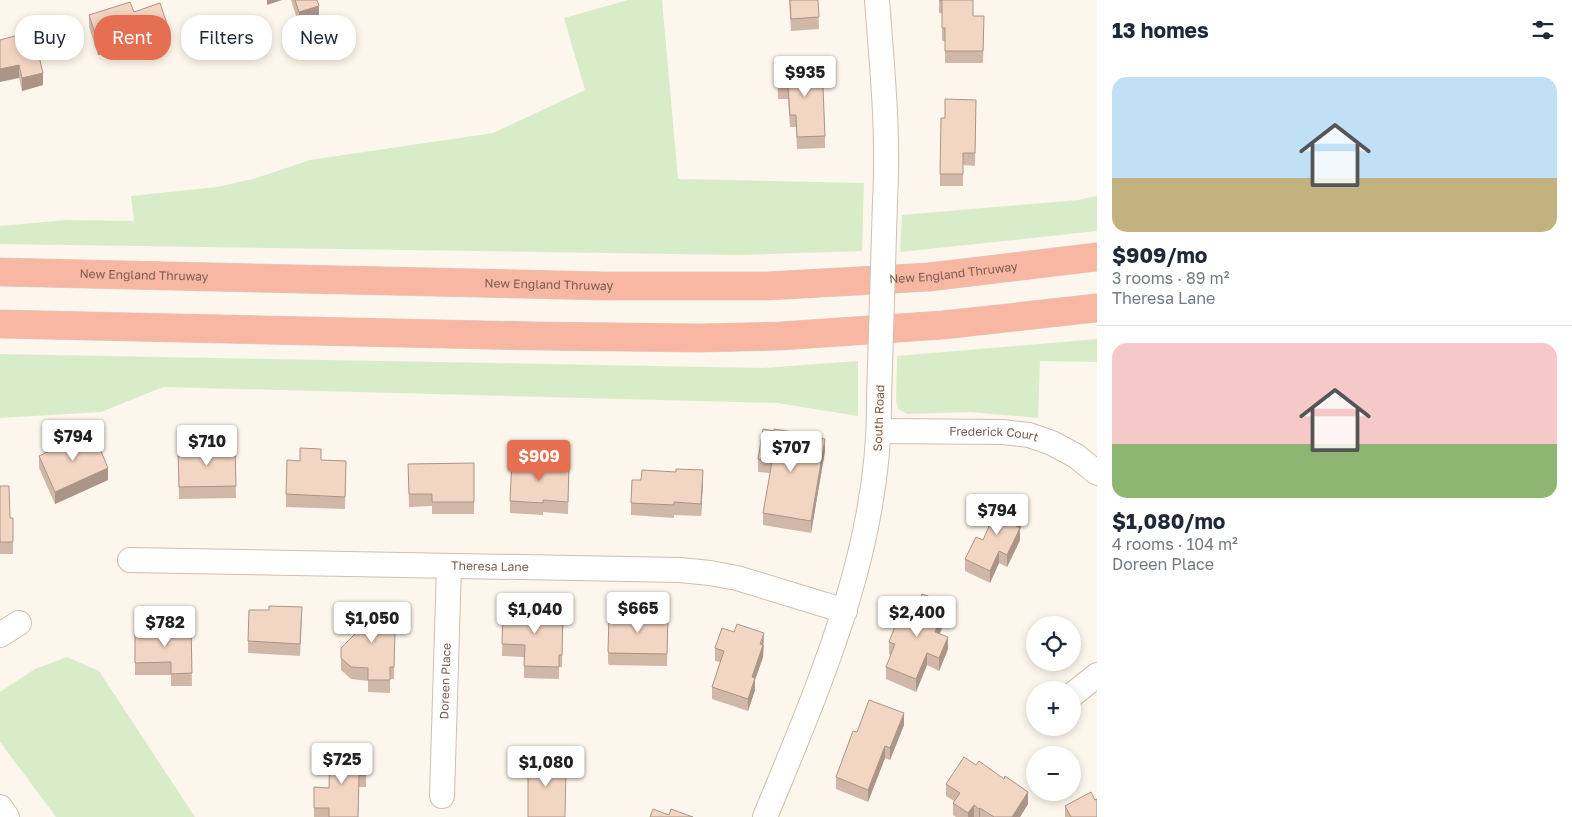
<!DOCTYPE html>
<meta charset="utf-8">
<style>
body{margin:0;font-family:"Golos Text",sans-serif;background:#f6f6f7;color:#1f2937;height:100vh;display:flex;flex-direction:column;font-size:19px;white-space:nowrap}
*{box-sizing:border-box;margin:0}
p{font-size:16px;color:#747a83}
.icon{flex:none;width:28px;height:28px;fill:none;stroke:currentColor;stroke-width:2;stroke-linecap:round;stroke-linejoin:round}
.map{position:relative;flex:1;overflow:hidden}
.details{display:flex;flex-direction:column;background:#fff;width:475px}
.details>*{flex:none}
.top-card{position:absolute;left:15px;top:15px;width:475px;height:45px;display:flex;gap:10px}
.fabs{position:absolute;left:1026px;top:616px;display:grid;gap:10px}
.fabs a{display:grid;place-items:center;width:55px;height:55px;border-radius:50%;background:#fff;box-shadow:0 2px 8px #0003;font-size:25px}
.price{position:absolute;translate:-50% -42px;padding:0 11px;border-radius:5px;background:#fff;color:#222;font-size:16px;line-height:32px;filter:drop-shadow(0 1px 2px #0008)}
.price::after{content:'';position:absolute;left:50%;top:30px;width:15px;height:11px;margin-left:-8px;background:inherit;clip-path:polygon(0 0,100% 0,50% 100%)}
.price.active{background:#e76f51;color:#fff}
ul{padding:0;list-style:none}
li{display:grid;align-content:center;gap:10px;height:265px;padding:0 15px}
li+li{border-top:1px solid #e0e1e3}
li span{display:grid;place-items:center;height:155px;border-radius:15px;color:#555}
li>.icon{margin-inline-start:auto}
span .icon{width:90px;height:90px;fill:#fffc;stroke-width:1}
li b{font-size:21px}
h2{display:flex;justify-content:space-between;align-items:center;height:60px;padding:0 15px;font-size:21px}
.tag{padding:0 18px;border-radius:20px;background:#fff;box-shadow:0 2px 8px #0003;font-size:18px;line-height:45px}
.tag.active{background:#e76f51;color:#fff}
main{display:flex;flex:1;min-height:0}
.map>svg:first-child{display:block}
.green{fill:#d8ecc9}
.lines{fill:none;stroke-linecap:round;stroke-linejoin:round}
.minor-casing{stroke:#d1beb0;stroke-width:26}
.motorway-casing{stroke:#dad1cd;stroke-width:29}
.minor{stroke:#fff;stroke-width:24}
.motorway{stroke:#f7b7a3;stroke-width:28}
.minor-bridge-casing{stroke:#d1beb0;stroke-width:26;stroke-linecap:butt}
.minor-bridge{stroke:#fff;stroke-width:24}
.wall{fill:#d1b7a8}
.shaded-wall{fill:#aa9588}
.building{fill:#f3d5c3;stroke:#aa9588}
.labels{text-anchor:middle;stroke-width:4.5;stroke-linejoin:round;paint-order:stroke}
.street-label{font-size:12px;fill:#7a5c4d;stroke:#fffaf3}
</style>
<main>
<div class="map">
<svg width="1097" height="817" viewBox="0 0 1097 817">
<rect width="100%" height="100%" fill="#fdf6ec"/>
<!-- green -->
<path class="green" d="M 628,0 L 662,0 L 678,179 L 864,183 L 862,251 L 738,255 L 0,244 L 0,226 L 66,220 L 134,221 L 131,196 L 217,187 L 253,179 L 310,160 L 493,133 L 585,90 L 564,18 Z
M 1097,196 L 1097,231 L 900,252 L 902,215 L 1078,200 Z
M 1097,339 L 1097,362 L 1040,361 L 1038,418 L 971,412 L 907,414 L 898,409 L 896,400 L 897,356 Z
M 0,354 L 763,368 L 858,361 L 858,416 L 777,403 L 163,387 L 101,412 L 0,418 Z
M 67,657 L 99,671 L 195,817 L 56,817 L 0,742 L 0,692 L 35,669 Z"/>
<g class="lines">
<!-- minor casing -->
<g class="minor-casing">
<g id="minor">
<path d="M 877,0 C 882,67 889,134 885,201"/>
<path id="s1" d="M 880,431 L 1003,432 L 1029,435 L 1052,443 L 1076,456 L 1097,473"/>
<path id="s2" d="M 130,560 L 680,570 L 710,573 L 737,578 L 845,611"/>
<path d="M 0,635 L 19,623"/>
<path d="M 1072,695 L 1097,675"/>
<path id="s3" d="M 442,796 L 449,566"/>
<path d="M 0,807 L 7,817"/>
<path d="M 765,817 C 820,683 881,547 879,399"/>
</g>
</g>
<!-- motorway casing -->
<g class="motorway-casing">
<g id="motorway">
<path id="s4" d="M 0,272 L 604,286 L 767,286 L 929,277 L 1097,257"/>
<path d="M 0,324 L 536,336 L 700,338 L 780,336 L 943,325 L 1097,308"/>
</g>
</g>
<!-- minor -->
<use href="#minor" class="minor"/>
<!-- motorway -->
<use href="#motorway" class="motorway"/>
<!-- minor-bridge casing -->
<g class="minor-bridge-casing">
<path id="minor-bridge" d="M 879,399 L 885,201"/>
</g>
<!-- minor-bridge -->
<use href="#minor-bridge" class="minor-bridge"/>
</g>
<!-- wall -->
<path class="wall" d="M 291,0 L 317,0 L 319,18 L 299,25 Z
M 789,0 L 818,0 L 819,29 L 791,31 Z
M 939,0 L 973,0 L 973,16 L 984,28 L 983,63 L 945,63 L 945,41 L 942,41 L 942,13 L 939,13 Z
M 134,12 L 169,43 L 119,59 L 115,49 L 98,55 L 89,27 L 89,15 Z
M 0,40 L 43,85 L 22,91 L 19,78 Z
M 777,67 L 825,136 L 825,148 L 797,149 L 796,127 L 790,127 L 788,99 L 778,99 Z
M 976,100 L 975,166 L 963,165 L 963,186 L 940,186 L 940,174 L 945,118 Z
M 774,431 L 792,433 L 825,451 L 811,533 L 763,525 L 763,513 L 770,473 L 758,472 L 758,459 Z
M 82,440 L 108,480 L 55,504 L 39,468 L 39,456 Z
M 235,447 L 236,498 L 179,499 L 178,449 Z
M 321,460 L 346,461 L 345,509 L 286,507 L 286,494 L 300,461 Z
M 474,463 L 474,514 L 432,514 L 432,506 L 409,507 L 408,464 Z
M 544,464 L 569,477 L 568,514 L 543,512 L 543,515 L 510,513 L 510,501 Z
M 703,482 L 701,516 L 674,515 L 674,518 L 631,515 L 631,503 Z
M 0,486 L 10,518 L 13,518 L 13,554 L 0,554 Z
M 1026,516 L 1020,529 L 1020,540 L 1007,567 L 999,563 L 990,583 L 965,571 L 965,559 L 983,540 L 999,517 Z
M 503,609 L 563,611 L 562,667 L 559,667 L 559,679 L 524,678 L 524,657 L 502,656 Z
M 668,615 L 667,666 L 609,665 L 608,663 L 608,651 L 631,616 Z
M 947,616 L 940,634 L 948,649 L 939,671 L 927,665 L 916,692 L 886,679 L 886,667 L 891,655 L 889,654 L 889,642 L 911,620 Z
M 302,619 L 300,656 L 248,653 L 248,641 Z
M 191,628 L 192,686 L 171,686 L 171,675 L 135,675 L 135,629 Z
M 391,633 L 395,633 L 394,679 L 390,679 L 390,693 L 368,692 L 368,681 L 351,679 L 341,670 L 341,648 Z
M 764,645 L 763,657 L 755,680 L 755,690 L 748,711 L 712,699 L 712,687 L 720,662 L 715,661 L 715,648 Z
M 904,725 L 890,760 L 885,758 L 868,802 L 836,789 L 836,777 L 857,732 Z
M 366,752 L 366,787 L 359,787 L 358,817 L 314,817 L 314,787 L 329,788 Z
M 946,784 L 1028,804 L 1020,817 L 956,817 L 953,815 L 953,803 L 954,801 L 946,796 Z
M 1095,800 L 1097,817 L 1065,817 L 1065,806 Z"/>
<!-- shaded-wall -->
<path class="shaded-wall" d="M 267,0 L 282,0 L 267,5 Z
M 319,6 L 319,18 L 299,25 L 299,12 Z
M 169,30 L 169,43 L 119,59 L 119,47 Z
M 115,37 L 115,49 L 98,55 L 98,42 Z
M 19,65 L 19,78 L 0,82 L 0,69 Z
M 43,73 L 43,85 L 22,91 L 22,78 Z
M 825,439 L 825,451 L 811,533 L 811,521 Z
M 108,468 L 108,480 L 55,504 L 55,492 Z
M 703,470 L 703,482 L 701,516 L 701,504 Z
M 1026,504 L 1026,516 L 1020,529 L 1020,540 L 1007,567 L 1007,555 L 1016,526 Z
M 999,551 L 999,563 L 990,583 L 990,571 Z
M 947,603 L 947,616 L 935,644 L 935,632 Z
M 764,633 L 763,657 L 755,680 L 755,690 L 748,711 L 748,699 L 752,677 Z
M 948,637 L 948,649 L 939,671 L 939,658 Z
M 927,653 L 927,665 L 916,692 L 916,679 Z
M 904,713 L 904,725 L 890,760 L 890,748 Z
M 885,746 L 885,758 L 868,802 L 868,790 Z
M 1028,792 L 1028,804 L 1020,817 L 1012,817 Z
M 974,805 L 974,817 L 968,817 L 968,813 Z
M 980,808 L 980,817 L 979,817 L 979,809 Z"/>
<!-- building -->
<path class="building" d="M 295,0 L 317,0 L 319,6 L 299,12 Z
M 790,0 L 818,0 L 819,17 L 791,19 Z
M 939,0 L 973,0 L 973,16 L 984,16 L 983,51 L 945,51 L 945,28 L 942,28 L 942,0 Z
M 130,2 L 134,12 L 160,3 L 169,30 L 119,47 L 115,37 L 98,42 L 89,15 Z
M 33,31 L 43,73 L 22,78 L 19,65 L 0,69 L 0,40 Z
M 822,65 L 825,136 L 797,137 L 796,115 L 790,115 L 788,86 L 778,87 L 777,67 Z
M 945,99 L 976,100 L 975,153 L 963,153 L 963,174 L 940,174 L 941,118 L 945,118 Z
M 763,429 L 774,431 L 774,429 L 792,432 L 792,433 L 825,439 L 811,521 L 763,513 L 772,462 L 758,459 Z
M 94,435 L 108,468 L 55,492 L 39,456 L 80,437 L 82,440 Z
M 235,447 L 236,486 L 179,487 L 178,449 Z
M 300,448 L 321,449 L 321,460 L 346,461 L 345,497 L 286,494 L 287,460 L 300,461 Z
M 512,459 L 544,460 L 544,464 L 569,465 L 568,502 L 543,500 L 543,503 L 510,501 Z
M 474,463 L 474,502 L 432,502 L 432,494 L 409,494 L 408,464 Z
M 676,469 L 703,470 L 701,504 L 674,502 L 674,505 L 631,503 L 632,480 L 641,480 L 642,470 L 676,472 Z
M 0,486 L 9,486 L 10,518 L 13,518 L 13,542 L 0,542 Z
M 1009,496 L 1026,504 L 1016,526 L 1020,528 L 1007,555 L 999,551 L 990,571 L 965,559 L 976,537 L 983,540 L 994,515 L 999,517 Z
M 922,594 L 947,603 L 935,632 L 948,637 L 939,658 L 927,653 L 916,679 L 886,667 L 895,644 L 889,642 L 899,616 L 911,620 Z
M 269,606 L 302,607 L 300,644 L 248,641 L 249,610 L 269,610 Z
M 357,608 L 392,609 L 391,633 L 395,633 L 394,667 L 390,667 L 390,680 L 368,680 L 368,668 L 351,667 L 341,658 L 341,648 L 355,634 Z
M 503,609 L 563,611 L 562,655 L 559,655 L 559,667 L 524,666 L 525,645 L 502,644 Z
M 632,614 L 668,615 L 667,654 L 609,653 L 608,651 L 609,616 L 631,616 Z
M 737,624 L 764,633 L 760,644 L 763,645 L 752,677 L 755,678 L 748,699 L 712,687 L 724,651 L 715,648 L 722,628 L 734,632 Z
M 191,628 L 192,673 L 171,674 L 171,662 L 135,663 L 135,629 Z
M 869,700 L 904,713 L 890,748 L 885,746 L 868,790 L 836,777 L 853,731 L 857,732 Z
M 330,751 L 366,752 L 366,775 L 359,775 L 358,817 L 329,817 L 329,808 L 314,808 L 314,787 L 329,788 Z
M 530,757 L 555,757 L 554,767 L 566,768 L 565,817 L 528,817 L 528,766 L 530,766 Z
M 964,757 L 976,765 L 979,761 L 1004,779 L 1005,776 L 1028,792 L 1012,817 L 994,817 L 980,808 L 979,809 L 974,805 L 968,813 L 953,803 L 960,793 L 946,784 Z
M 1091,792 L 1095,800 L 1097,799 L 1097,817 L 1071,817 L 1065,806 Z
M 653,809 L 669,815 L 671,809 L 693,817 L 650,817 Z"/>
<g class="labels">
<!-- street labels -->
<g class="street-label">
<text dy="4" stroke="none"><textPath href="#s4" startOffset="954">New England Thruway</textPath></text>
<text dy="4" stroke="none"><textPath href="#s4" startOffset="144">New England Thruway</textPath></text>
<text dy="4" stroke="none"><textPath href="#s4" startOffset="549">New England Thruway</textPath></text>
<text transform="translate(879 418) rotate(-88)" y="4">South Road</text>
<text dy="4" stroke="none"><textPath href="#s1" startOffset="114">Frederick Court</textPath></text>
<text dy="4" stroke="none"><textPath href="#s2" startOffset="360">Theresa Lane</textPath></text>
<text dy="4" stroke="none"><textPath href="#s3" startOffset="115">Doreen Place</textPath></text>
</g>
</g>
</svg>
<div class="fabs">
<a><svg class="icon" aria-label="locate" viewBox="0 0 24 24"><circle cx="12" cy="12" r="6"/><path d="M12 2v4M12 18v4M2 12h4M18 12h4"/></svg></a>
<a>+</a>
<a>−</a>
</div>
<b class="price" style="left:805px;top:98px">$935</b>
<b class="price" style="left:73px;top:462px">$794</b>
<b class="price" style="left:207px;top:467px">$710</b>
<b class="price" style="left:791px;top:473px">$707</b>
<b class="price active" style="left:539px;top:482px">$909</b>
<b class="price" style="left:997px;top:536px">$794</b>
<b class="price" style="left:638px;top:634px">$665</b>
<b class="price" style="left:535px;top:635px">$1,040</b>
<b class="price" style="left:917px;top:638px">$2,400</b>
<b class="price" style="left:372px;top:644px">$1,050</b>
<b class="price" style="left:165px;top:648px">$782</b>
<b class="price" style="left:342px;top:785px">$725</b>
<b class="price" style="left:546px;top:788px">$1,080</b>
<div class="top-card">
<a class="tag">Buy</a>
<a class="tag active">Rent</a>
<a class="tag">Filters</a>
<a class="tag">New</a>
</div>
</div>
<section class="details">
<h2>13 homes<svg class="icon" aria-label="filters" viewBox="0 0 24 24"><path d="M4 7h16M4 17h16"/><circle cx="9" cy="7" r="2"/><circle cx="15" cy="17" r="2"/></svg></h2>
<ul>
<li><span style="background:linear-gradient(#bfe0f5 65%,#c2b280 0)"><svg class="icon" aria-label="home" viewBox="0 0 24 24"><path d="M3 11l9-7 9 7M6 9v11h12V9"/></svg></span><div><b>$909/mo</b><p>3 rooms · 89 m²</p><p>Theresa Lane</p></div></li>
<li><span style="background:linear-gradient(#f6c9c9 65%,#8fb573 0)"><svg class="icon" aria-label="home" viewBox="0 0 24 24"><path d="M3 11l9-7 9 7M6 9v11h12V9"/></svg></span><div><b>$1,080/mo</b><p>4 rooms · 104 m²</p><p>Doreen Place</p></div></li>
</ul>
</section>
</main>
